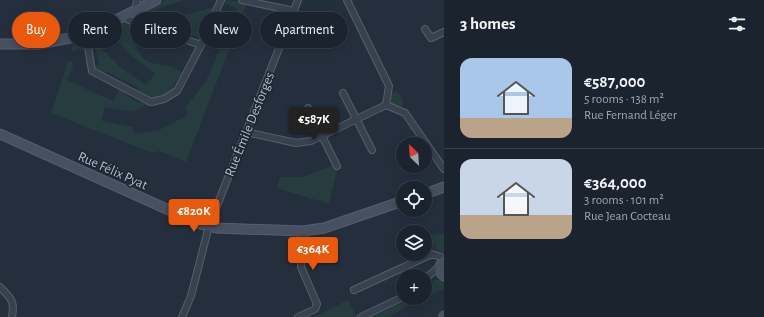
<!DOCTYPE html>
<meta charset="utf-8">
<style>
body{margin:0;font-family:"Alegreya Sans",sans-serif;background:#282f3a;color:#f1f3f6;height:100vh;display:flex;flex-direction:column;font-size:15px;white-space:nowrap}
*{box-sizing:border-box;margin:0}
p{font-size:13px;color:#a0a4aa}
.icon{flex:none;width:22px;height:22px;fill:none;stroke:currentColor;stroke-width:2;stroke-linecap:round;stroke-linejoin:round}
.map{position:relative;flex:1;overflow:hidden}
.details{display:flex;flex-direction:column;background:#1b232e;width:320px}
.details>*{flex:none}
.guide{position:absolute;left:12px;top:12px;width:372px;height:36px;display:flex;gap:8px}
.needle{width:26px;rotate:335deg}
.buttons{position:absolute;left:396px;top:137px;display:grid;gap:8px}
.buttons a{display:grid;place-items:center;width:36px;height:36px;border-radius:50%;background:#1b232e;box-shadow:0 2px 10px #0003,0 0 0 1px #39404a;font-size:20px}
.price{position:absolute;translate:-50% -34px;padding:0 9px;border-radius:4px;background:#ea580c;color:#fff;font-size:13px;line-height:26px;filter:drop-shadow(0 1px 2px #0008)}
.price::after{content:'';position:absolute;left:50%;top:24px;width:12px;height:9px;margin-left:-6px;background:inherit;clip-path:polygon(0 0,100% 0,50% 100%)}
.price.current{background:#222;color:#fff}
ul{padding:0;list-style:none}
li{display:flex;align-items:center;gap:12px;height:100px;padding:0 16px}
li+li{border-top:1px solid #39404a}
li span{display:grid;place-items:center;flex:none;width:112px;height:80px;border-radius:12px;color:#555}
li>.icon{margin-inline-start:auto}
span .icon{width:48px;height:48px;fill:#fffc;stroke-width:1}
li b{font-size:17px}
h2{display:flex;justify-content:space-between;align-items:center;height:48px;padding:0 16px;font-size:17px}
.pill{padding:0 14px;border-radius:18px;background:#1b232e;box-shadow:0 2px 10px #0003,0 0 0 1px #39404a;font-size:14px;line-height:36px}
.pill.current{background:#ea580c;color:#fff}
main{display:flex;flex:1;min-height:0}
.map>svg:first-child{display:block}
.green{fill:#263c3f}
.lines{fill:none;stroke-linecap:round;stroke-linejoin:round}
.street-casing{stroke:#565f6c;stroke-width:8}
.secondary-casing{stroke:#565f6c;stroke-width:11}
.street{stroke:#38414e;stroke-width:6}
.secondary{stroke:#465061;stroke-width:9}
.labels{text-anchor:middle;stroke-width:3.5;stroke-linejoin:round;paint-order:stroke}
.street-label{font-size:14px;fill:#b4bcc9;stroke:#1d2633}
</style>
<main>
<div class="map">
<svg width="444" height="317" viewBox="0 0 444 317">
<rect width="100%" height="100%" fill="#242f3e"/>
<!-- green -->
<path class="green" d="M 166,0 L 183,0 L 153,10 L 157,23 L 161,23 L 216,6 L 202,37 L 196,40 L 197,37 L 164,27 L 162,30 L 153,27 L 154,23 L 136,16 Z
M 225,0 L 247,3 L 186,162 L 159,151 L 152,153 L 51,113 L 68,61 L 72,61 L 73,67 L 67,80 L 113,101 L 120,90 L 124,91 L 123,94 L 140,103 L 141,99 L 147,103 L 149,105 L 147,108 L 145,105 L 133,112 L 105,107 L 102,121 L 132,127 L 135,134 L 159,130 L 188,115 L 185,108 L 206,81 L 237,9 L 224,3 Z
M 124,20 L 127,23 L 138,27 L 133,42 C 137,47 141,57 146,60 C 158,68 172,62 182,73 L 173,86 L 176,88 C 159,101 155,101 136,92 L 139,88 L 107,72 L 104,75 L 96,71 L 95,66 L 99,65 L 94,42 L 90,43 L 90,40 L 94,36 L 103,32 L 107,35 L 98,44 L 119,66 L 146,85 L 154,75 L 154,73 L 132,56 L 106,30 Z
M 75,39 L 82,39 L 85,49 L 71,52 Z
M 395,92 L 400,94 L 403,101 L 403,105 L 398,107 L 394,106 L 390,100 L 391,94 Z
M 334,165 L 337,171 L 329,204 L 277,188 L 280,177 L 303,177 Z
M 444,233 L 444,254 L 434,248 L 430,235 Z
M 440,279 L 444,281 L 444,288 L 425,298 L 425,287 L 434,280 Z
M 410,298 L 424,298 L 387,317 L 373,317 Z
M 348,300 L 357,317 L 314,317 Z"/>
<g class="lines">
<!-- street casing -->
<g class="street-casing">
<path id="street" d="M 242,0 L 294,11
M 347,0 L 389,86 L 386,105 L 405,113 L 444,169
M 136,10 L 136,6 L 137,0
M 125,16 L 129,20 L 201,45
M 425,29 L 431,38 L 444,32
M 86,35 L 92,71 L 151,102 L 164,99 L 177,91 L 201,45 L 221,0
M 343,93 L 372,150
M 308,108 L 337,166
M 246,132 L 296,143 L 311,141 L 386,105
M 425,279 L 440,266
M 0,287 C 11,298 15,301 12,317
M 354,290 L 432,254 L 441,257 L 444,260
M 182,317 L 191,296 L 209,226 L 298,0
M 298,317 L 315,309 L 317,304 L 301,267 L 303,231
M 361,317 L 403,297"/>
</g>
<!-- secondary casing -->
<g class="secondary-casing">
<path id="secondary" d="M 0,44 L 39,44 L 86,35 L 156,0
M 0,134 L 200,224 L 216,228 L 303,231 L 324,228 L 403,201
M 425,194 L 444,187
M 444,261 C 439,265 438,272 444,276
M 444,317 L 444,316"/>
</g>
<!-- street -->
<use href="#street" class="street"/>
<!-- secondary -->
<use href="#secondary" class="secondary"/>
</g>
<g class="labels">
<!-- street labels -->
<g class="street-label">
<text transform="translate(249 124) rotate(-68)" y="5">Rue Émile Desforges</text>
<text transform="translate(113 170) rotate(24)" y="5">Rue Félix Pyat</text>
</g>
</g>
</svg>
<div class="buttons">
<a><svg class="needle" viewBox="-14 -14 28 28"><path d="M0-13l5 13h-10z" fill="#e53935"/><path d="M0 13l5-13h-10z" fill="#a0a4aa"/></svg></a>
<a><svg class="icon" aria-label="locate" viewBox="0 0 24 24"><circle cx="12" cy="12" r="6"/><path d="M12 2v4M12 18v4M2 12h4M18 12h4"/></svg></a>
<a><svg class="icon" aria-label="layers" viewBox="0 0 24 24"><path d="M12 4l9 5-9 5-9-5zM3 14l9 5 9-5"/></svg></a>
<a>+</a>
</div>
<b class="price current" style="left:314px;top:141px">€587K</b>
<b class="price" style="left:194px;top:233px">€820K</b>
<b class="price" style="left:313px;top:271px">€364K</b>
<div class="guide">
<a class="pill current">Buy</a>
<a class="pill">Rent</a>
<a class="pill">Filters</a>
<a class="pill">New</a>
<a class="pill">Apartment</a>
</div>
</div>
<section class="details">
<h2>3 homes<svg class="icon" aria-label="filters" viewBox="0 0 24 24"><path d="M4 7h16M4 17h16"/><circle cx="9" cy="7" r="2"/><circle cx="15" cy="17" r="2"/></svg></h2>
<ul>
<li><span style="background:linear-gradient(#a9c7e8 75%,#b9a48a 0)"><svg class="icon" aria-label="home" viewBox="0 0 24 24"><path d="M3 11l9-7 9 7M6 9v11h12V9"/></svg></span><div><b>€587,000</b><p>5 rooms · 138 m²</p><p>Rue Fernand Léger</p></div></li>
<li><span style="background:linear-gradient(#c9d6e8 70%,#b9a48a 0)"><svg class="icon" aria-label="home" viewBox="0 0 24 24"><path d="M3 11l9-7 9 7M6 9v11h12V9"/></svg></span><div><b>€364,000</b><p>3 rooms · 101 m²</p><p>Rue Jean Cocteau</p></div></li>
</ul>
</section>
</main>
